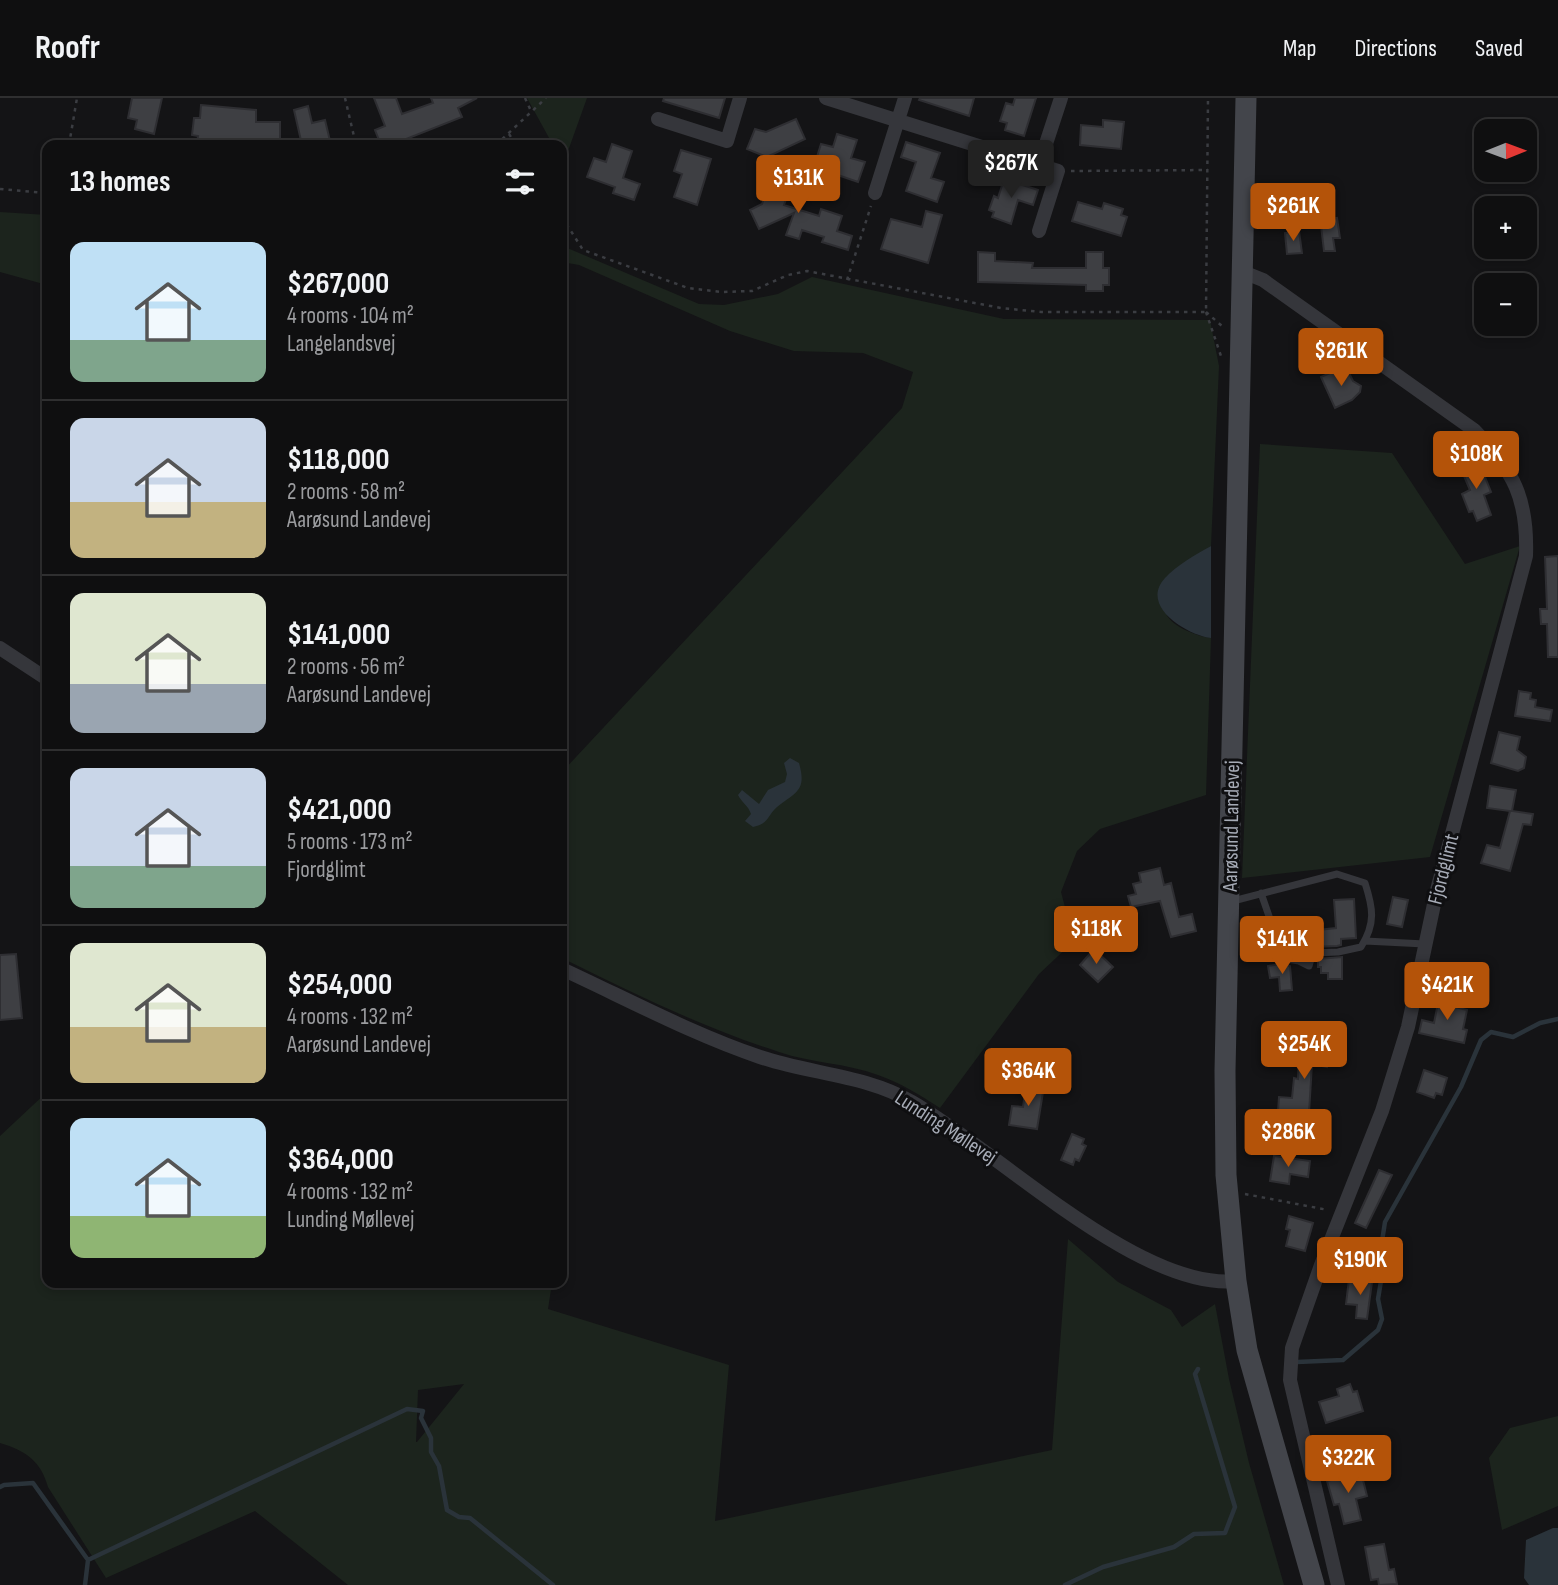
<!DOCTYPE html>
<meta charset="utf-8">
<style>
body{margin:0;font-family:"Sofia Sans Condensed",sans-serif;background:#1d1d1e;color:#f1f3f6;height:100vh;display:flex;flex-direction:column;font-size:26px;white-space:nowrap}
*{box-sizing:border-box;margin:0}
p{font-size:23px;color:#9b9c9f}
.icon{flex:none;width:38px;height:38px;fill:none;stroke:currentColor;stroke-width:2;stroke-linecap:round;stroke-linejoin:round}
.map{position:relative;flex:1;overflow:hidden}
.side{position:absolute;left:42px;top:42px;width:525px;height:1148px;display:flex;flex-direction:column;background:#0f0f10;border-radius:14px;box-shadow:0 4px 10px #0003,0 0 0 2px #2f2f30}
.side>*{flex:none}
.needle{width:46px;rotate:89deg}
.tools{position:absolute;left:1474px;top:21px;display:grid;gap:14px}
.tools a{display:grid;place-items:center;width:63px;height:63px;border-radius:14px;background:#0f0f10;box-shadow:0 4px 10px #0003,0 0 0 2px #2f2f30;font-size:35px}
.price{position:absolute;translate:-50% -60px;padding:0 16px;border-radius:7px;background:#b45309;color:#fff;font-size:23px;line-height:46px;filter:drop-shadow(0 2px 4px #0008)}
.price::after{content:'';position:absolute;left:50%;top:42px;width:21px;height:16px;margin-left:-10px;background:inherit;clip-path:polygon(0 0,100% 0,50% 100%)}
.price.on{background:#222;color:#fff}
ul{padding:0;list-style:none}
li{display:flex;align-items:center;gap:21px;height:175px;padding:0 28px}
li+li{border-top:2px solid #2f2f30}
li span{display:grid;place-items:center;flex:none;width:196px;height:140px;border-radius:14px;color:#555}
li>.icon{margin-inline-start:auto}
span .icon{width:84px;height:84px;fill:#fffc;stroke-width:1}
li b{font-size:30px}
h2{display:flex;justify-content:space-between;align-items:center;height:84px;padding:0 28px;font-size:30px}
header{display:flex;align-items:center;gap:42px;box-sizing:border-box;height:98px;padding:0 35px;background:#0f0f10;border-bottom:2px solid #2f2f30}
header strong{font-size:33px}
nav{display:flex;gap:38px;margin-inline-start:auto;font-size:24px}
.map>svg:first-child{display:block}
.green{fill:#1c241d;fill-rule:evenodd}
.water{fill:#2a333a}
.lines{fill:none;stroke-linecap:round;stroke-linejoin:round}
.stream{stroke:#2a333a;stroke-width:4.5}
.building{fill:#3e3f43;stroke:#2e2e32;stroke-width:2}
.path{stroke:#3b3d42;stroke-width:2.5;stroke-dasharray:3.5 5;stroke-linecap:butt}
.lane{stroke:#35363b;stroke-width:7}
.street{stroke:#35363b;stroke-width:14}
.secondary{stroke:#43454b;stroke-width:21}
.labels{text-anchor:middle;stroke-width:6;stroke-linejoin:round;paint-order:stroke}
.street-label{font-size:21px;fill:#a6abb6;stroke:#0f0f11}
</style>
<header>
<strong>Roofr</strong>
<nav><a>Map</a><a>Directions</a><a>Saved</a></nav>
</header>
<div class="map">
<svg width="1558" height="1487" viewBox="0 0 1558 1487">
<rect width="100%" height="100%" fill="#141416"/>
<!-- green -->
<path class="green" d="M 527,0 L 587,0 L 563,67 L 562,47 L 553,47 Z
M 0,114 L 47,117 L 47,187 L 0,174 Z
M 562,145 L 565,149 L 699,206 L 724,207 L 778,196 L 812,179 L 1004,221 L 1210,222 L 1219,268 L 1211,448 L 1166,479 C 1165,489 1162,504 1165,513 C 1170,529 1197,538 1211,540 L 1206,697 L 1100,731 L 1077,753 L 1061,794 L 1074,843 L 1039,876 L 940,1010 C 920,997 901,985 878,977 C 846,965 811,965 779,954 C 704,930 632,895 562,860 L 562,674 L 902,310 L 913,274 L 863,255 L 794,253 L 730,233 L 579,167 L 562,164 Z
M 1260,346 L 1392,355 L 1465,466 L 1520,448 L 1430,759 L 1242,780 Z
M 47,994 L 47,1185 L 552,1185 L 548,1211 L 729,1267 L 715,1423 L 1052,1352 L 1068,1141 L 1118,1184 L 1171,1212 L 1182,1229 L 1215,1206 L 1229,1281 L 1249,1365 L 1284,1487 L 348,1487 L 255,1413 L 106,1480 L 48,1389 C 41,1363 26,1353 0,1345 L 0,1038 ZM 464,1286 L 417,1344 L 416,1344 L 418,1292 Z
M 1558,1318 L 1558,1408 L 1502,1432 L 1489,1360 L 1510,1330 Z"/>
<!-- water -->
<path class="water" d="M 1211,448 L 1211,540 C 1187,537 1139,508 1165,480 C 1176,468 1196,456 1211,448 Z
M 790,660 L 799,665 C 807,693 796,694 777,709 C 766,719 770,725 753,729 L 745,723 L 751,716 C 748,707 742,705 738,697 L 742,692 L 759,706 L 768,692 L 785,684 L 787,676 L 784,665 Z
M 1553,1430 L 1558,1430 L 1558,1487 L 1529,1487 L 1524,1480 L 1526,1442 Z"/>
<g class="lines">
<!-- stream -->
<path class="stream" d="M 1297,1264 L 1343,1262 L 1378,1232 L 1382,1221 L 1378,1201 L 1381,1183 L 1380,1156 L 1385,1124 L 1461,989 L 1481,942 L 1491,934 L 1513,939 L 1540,925 L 1558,921
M 0,1389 L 4,1387 L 33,1385 L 88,1462
M 85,1487 L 88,1462 L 407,1311 L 423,1313 L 421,1320 L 431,1340 L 431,1354 L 439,1368 L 447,1412 L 459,1419 L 470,1420 L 553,1487
M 1065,1487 L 1103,1469 L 1174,1449 L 1194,1436 L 1225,1435 L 1235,1409 L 1195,1276 L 1198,1271"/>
</g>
<!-- building -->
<path class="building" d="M 132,0 L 162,0 L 154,36 L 135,31 L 137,22 L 128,20 Z
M 374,0 L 396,0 L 402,16 L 433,5 L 431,0 L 477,0 L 458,10 L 462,19 L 391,47 L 381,47 L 375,32 L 385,28 Z
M 664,0 L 725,0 L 719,20 L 663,3 Z
M 920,0 L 974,0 L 969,18 L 919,2 Z
M 1015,0 L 1036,0 L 1024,38 L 1005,32 L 1007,25 L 1000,23 L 1006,5 L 1013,7 Z
M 201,7 L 256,12 L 256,24 L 280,24 L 280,47 L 197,47 L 198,38 L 192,37 L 194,20 L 200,20 Z
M 308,8 L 312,25 L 325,22 L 331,47 L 302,47 L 294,12 Z
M 796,21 L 805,41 L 767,59 L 747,51 L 755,31 L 766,34 Z
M 1103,22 L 1124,24 L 1121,51 L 1080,47 L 1081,27 L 1103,29 Z
M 837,36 L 857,42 L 851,60 L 865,64 L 858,84 L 826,73 L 827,69 L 815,65 L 821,46 L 833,49 Z
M 906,44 L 940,55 L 931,80 L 944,84 L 937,104 L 906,93 L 916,64 L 901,59 Z
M 612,46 L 632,53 L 623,80 L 640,86 L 634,102 L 613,95 L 615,89 L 587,79 L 594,60 L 606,64 Z
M 681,52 L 711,61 L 697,107 L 674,99 L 682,76 L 674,73 Z
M 774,72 L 794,79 L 784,107 L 819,118 L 821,111 L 842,118 L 837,133 L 852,138 L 848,152 L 822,144 L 824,139 L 802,132 L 799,141 L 786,137 L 794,115 L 759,131 L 750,112 L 762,106 Z
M 1004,81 L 1038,92 L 1033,107 L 1018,102 L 1011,126 L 992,119 L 994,114 L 989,112 L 994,98 L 998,100 Z
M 1305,96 L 1308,104 L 1316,101 L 1320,114 L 1330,113 L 1331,121 L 1337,120 L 1340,140 L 1333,140 L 1335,153 L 1324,153 L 1320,119 L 1298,127 L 1289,102 Z
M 1078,104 L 1102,111 L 1104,105 L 1123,111 L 1121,117 L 1127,119 L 1121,138 L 1072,123 Z
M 926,113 L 942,117 L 928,165 L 881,151 L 891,121 L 922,129 Z
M 1299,133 L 1302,155 L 1287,156 L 1285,135 Z
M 978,154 L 995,155 L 995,163 L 1033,165 L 1032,170 L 1086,170 L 1086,154 L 1103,154 L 1103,170 L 1109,170 L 1109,187 L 1103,187 L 1103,193 L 1086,193 L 1086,187 L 978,184 Z
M 1339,271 L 1342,278 L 1349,275 L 1353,283 L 1361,288 L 1360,294 L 1352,302 L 1335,310 L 1321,279 Z
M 1479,364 L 1491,394 L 1484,397 L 1491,417 L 1477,423 L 1473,413 L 1469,414 L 1462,396 L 1470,392 L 1461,371 Z
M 1558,458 L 1558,559 L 1548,559 L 1547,526 L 1541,526 L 1540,511 L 1547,511 L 1545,459 Z
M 1519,593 L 1531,595 L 1530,601 L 1536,602 L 1535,609 L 1552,612 L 1550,623 L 1515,618 Z
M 1499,634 L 1520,639 L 1517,652 L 1526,659 L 1524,670 L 1518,673 L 1491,665 Z
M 1490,688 L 1516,692 L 1512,713 L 1533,716 L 1531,727 L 1523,726 L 1510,773 L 1481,765 L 1487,747 L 1500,750 L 1510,713 L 1487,710 Z
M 1160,770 L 1164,787 L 1171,785 L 1179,819 L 1192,816 L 1196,833 L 1171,839 L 1160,803 L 1131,809 L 1128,798 L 1136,796 L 1133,786 L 1141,784 L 1139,775 Z
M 1393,799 L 1408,802 L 1402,829 L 1387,826 Z
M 1354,801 L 1356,840 L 1341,841 L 1341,847 L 1337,848 L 1312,849 L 1306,857 L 1281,854 L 1280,836 L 1336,830 L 1334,802 Z
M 1094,851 L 1113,869 L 1098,884 L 1080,867 Z
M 16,856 L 22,920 L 0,922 L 0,857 Z
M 1342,859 L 1342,881 L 1328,881 L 1328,875 L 1321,875 L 1321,869 L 1318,869 L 1318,861 Z
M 1280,866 L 1290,868 L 1292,892 L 1280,893 L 1279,879 L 1270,880 L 1268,868 Z
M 1443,898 L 1457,901 L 1455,909 L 1467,912 L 1463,931 L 1467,932 L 1464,945 L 1419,935 L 1422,922 L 1434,925 L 1438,905 L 1442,906 Z
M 1299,951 L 1328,951 L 1327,969 L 1312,966 L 1309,1015 L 1278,1013 L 1279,999 L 1292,1000 L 1294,980 L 1298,981 Z
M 1424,972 L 1447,980 L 1442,997 L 1436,995 L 1434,1000 L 1417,994 Z
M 1031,986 L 1044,988 L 1037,1031 L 1009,1027 L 1012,1008 L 1023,1009 L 1026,987 Z
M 1072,1036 L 1084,1041 L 1082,1046 L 1086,1048 L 1079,1063 L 1075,1061 L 1073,1067 L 1061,1062 Z
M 1274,1058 L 1310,1063 L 1308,1079 L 1290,1076 L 1289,1086 L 1270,1083 Z
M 1379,1072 L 1392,1077 L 1366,1130 L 1355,1125 Z
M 1289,1118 L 1313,1125 L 1305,1153 L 1286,1148 L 1290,1132 L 1286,1131 Z
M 1349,1181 L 1372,1184 L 1367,1221 L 1356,1220 L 1357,1207 L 1346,1206 Z
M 1350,1286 L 1353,1294 L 1357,1293 L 1363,1313 L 1326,1325 L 1319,1304 L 1339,1298 L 1337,1291 Z
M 1361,1374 L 1367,1398 L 1356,1401 L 1361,1422 L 1344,1426 L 1339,1406 L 1334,1407 L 1327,1383 Z
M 1384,1446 L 1389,1472 L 1394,1471 L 1397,1486 L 1379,1487 L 1378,1481 L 1371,1482 L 1365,1449 Z"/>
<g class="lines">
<!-- path -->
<path class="path" d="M 345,0 L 356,47
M 525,0 L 531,13
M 509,36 L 516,47
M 69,47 L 77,0
M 496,47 L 546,0
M 1071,73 L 1208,72
M 0,91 L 47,95
M 562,119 L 583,152 L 688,190 L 722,194 L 752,193 L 788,177 L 807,173 L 1001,210 L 1041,214 L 1206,214 L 1208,0
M 847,182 L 871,108
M 1206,214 L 1222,261
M 1206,214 L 1222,228
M 1245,1096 L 1328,1112"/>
<!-- lane -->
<path class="lane" d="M 1233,803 L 1337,776 L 1365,785 C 1373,810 1376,825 1361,849 L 1338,854 L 1313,855 L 1309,868 L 1299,863 L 1269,858 L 1270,821 L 1261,795
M 1365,843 L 1425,846"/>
<!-- street -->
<path class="street" d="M 826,0 L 1058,73 L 1039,133
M 658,21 L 727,43 L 740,0
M 1039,67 L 1061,0
M 875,95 L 905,0
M 1243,174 L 1263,182 L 1474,332 C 1514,373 1528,401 1526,458 L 1437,792 L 1408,929 L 1382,1013 L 1321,1167 L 1292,1250 L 1290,1282 L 1338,1487
M 0,550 L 47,581
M 562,871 C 627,901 692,936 760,959 C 810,976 866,977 912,1004 C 996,1052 1140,1193 1236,1183"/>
<!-- secondary -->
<path class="secondary" d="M 1246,0 L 1225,973 L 1226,1077 L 1236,1183 L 1247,1252 L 1314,1487"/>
</g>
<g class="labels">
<!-- street labels -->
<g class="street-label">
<text transform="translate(1231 728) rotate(-89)" y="7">Aarøsund Landevej</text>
<text transform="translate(1443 771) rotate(-76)" y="7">Fjordglimt</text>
<text transform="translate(946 1029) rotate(33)" y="7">Lunding Møllevej</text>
</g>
</g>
</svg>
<div class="tools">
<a><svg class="needle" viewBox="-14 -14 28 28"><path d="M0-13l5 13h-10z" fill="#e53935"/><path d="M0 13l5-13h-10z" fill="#9b9c9f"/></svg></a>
<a>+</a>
<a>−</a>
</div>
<b class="price on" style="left:1011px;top:102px">$267K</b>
<b class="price" style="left:798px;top:117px">$131K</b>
<b class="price" style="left:1293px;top:145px">$261K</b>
<b class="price" style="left:1341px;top:290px">$261K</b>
<b class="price" style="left:1476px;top:393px">$108K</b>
<b class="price" style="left:1096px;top:868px">$118K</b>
<b class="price" style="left:1282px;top:878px">$141K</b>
<b class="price" style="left:1447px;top:924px">$421K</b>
<b class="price" style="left:1304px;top:983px">$254K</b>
<b class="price" style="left:1028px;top:1010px">$364K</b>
<b class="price" style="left:1288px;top:1071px">$286K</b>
<b class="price" style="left:1360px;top:1199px">$190K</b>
<b class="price" style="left:1348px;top:1397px">$322K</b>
<section class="side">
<h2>13 homes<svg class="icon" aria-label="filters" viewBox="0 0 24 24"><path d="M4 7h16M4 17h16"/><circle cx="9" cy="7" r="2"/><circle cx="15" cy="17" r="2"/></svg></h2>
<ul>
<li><span style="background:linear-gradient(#bfe0f5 70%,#7fa58c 0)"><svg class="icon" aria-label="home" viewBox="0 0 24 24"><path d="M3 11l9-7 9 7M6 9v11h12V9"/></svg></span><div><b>$267,000</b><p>4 rooms · 104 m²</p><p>Langelandsvej</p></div></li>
<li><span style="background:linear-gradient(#c9d6e8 60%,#c2b280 0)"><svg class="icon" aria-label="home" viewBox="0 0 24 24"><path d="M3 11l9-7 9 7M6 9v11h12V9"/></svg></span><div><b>$118,000</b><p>2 rooms · 58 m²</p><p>Aarøsund Landevej</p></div></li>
<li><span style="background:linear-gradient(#dfe7d0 65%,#9aa5b1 0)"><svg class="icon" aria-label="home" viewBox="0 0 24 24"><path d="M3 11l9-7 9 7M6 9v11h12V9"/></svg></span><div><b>$141,000</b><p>2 rooms · 56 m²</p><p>Aarøsund Landevej</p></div></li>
<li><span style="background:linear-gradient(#c9d6e8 70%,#7fa58c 0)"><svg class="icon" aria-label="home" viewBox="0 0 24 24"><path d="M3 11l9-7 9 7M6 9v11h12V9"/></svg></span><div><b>$421,000</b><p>5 rooms · 173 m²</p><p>Fjordglimt</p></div></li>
<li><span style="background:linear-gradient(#dfe7d0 60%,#c2b280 0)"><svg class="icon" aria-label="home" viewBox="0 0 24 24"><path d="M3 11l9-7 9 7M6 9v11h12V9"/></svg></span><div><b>$254,000</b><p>4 rooms · 132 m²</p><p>Aarøsund Landevej</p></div></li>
<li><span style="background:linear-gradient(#bfe0f5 70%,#8fb573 0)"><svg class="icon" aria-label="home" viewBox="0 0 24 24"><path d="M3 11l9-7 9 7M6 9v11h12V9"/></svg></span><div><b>$364,000</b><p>4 rooms · 132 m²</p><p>Lunding Møllevej</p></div></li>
</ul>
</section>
</div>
